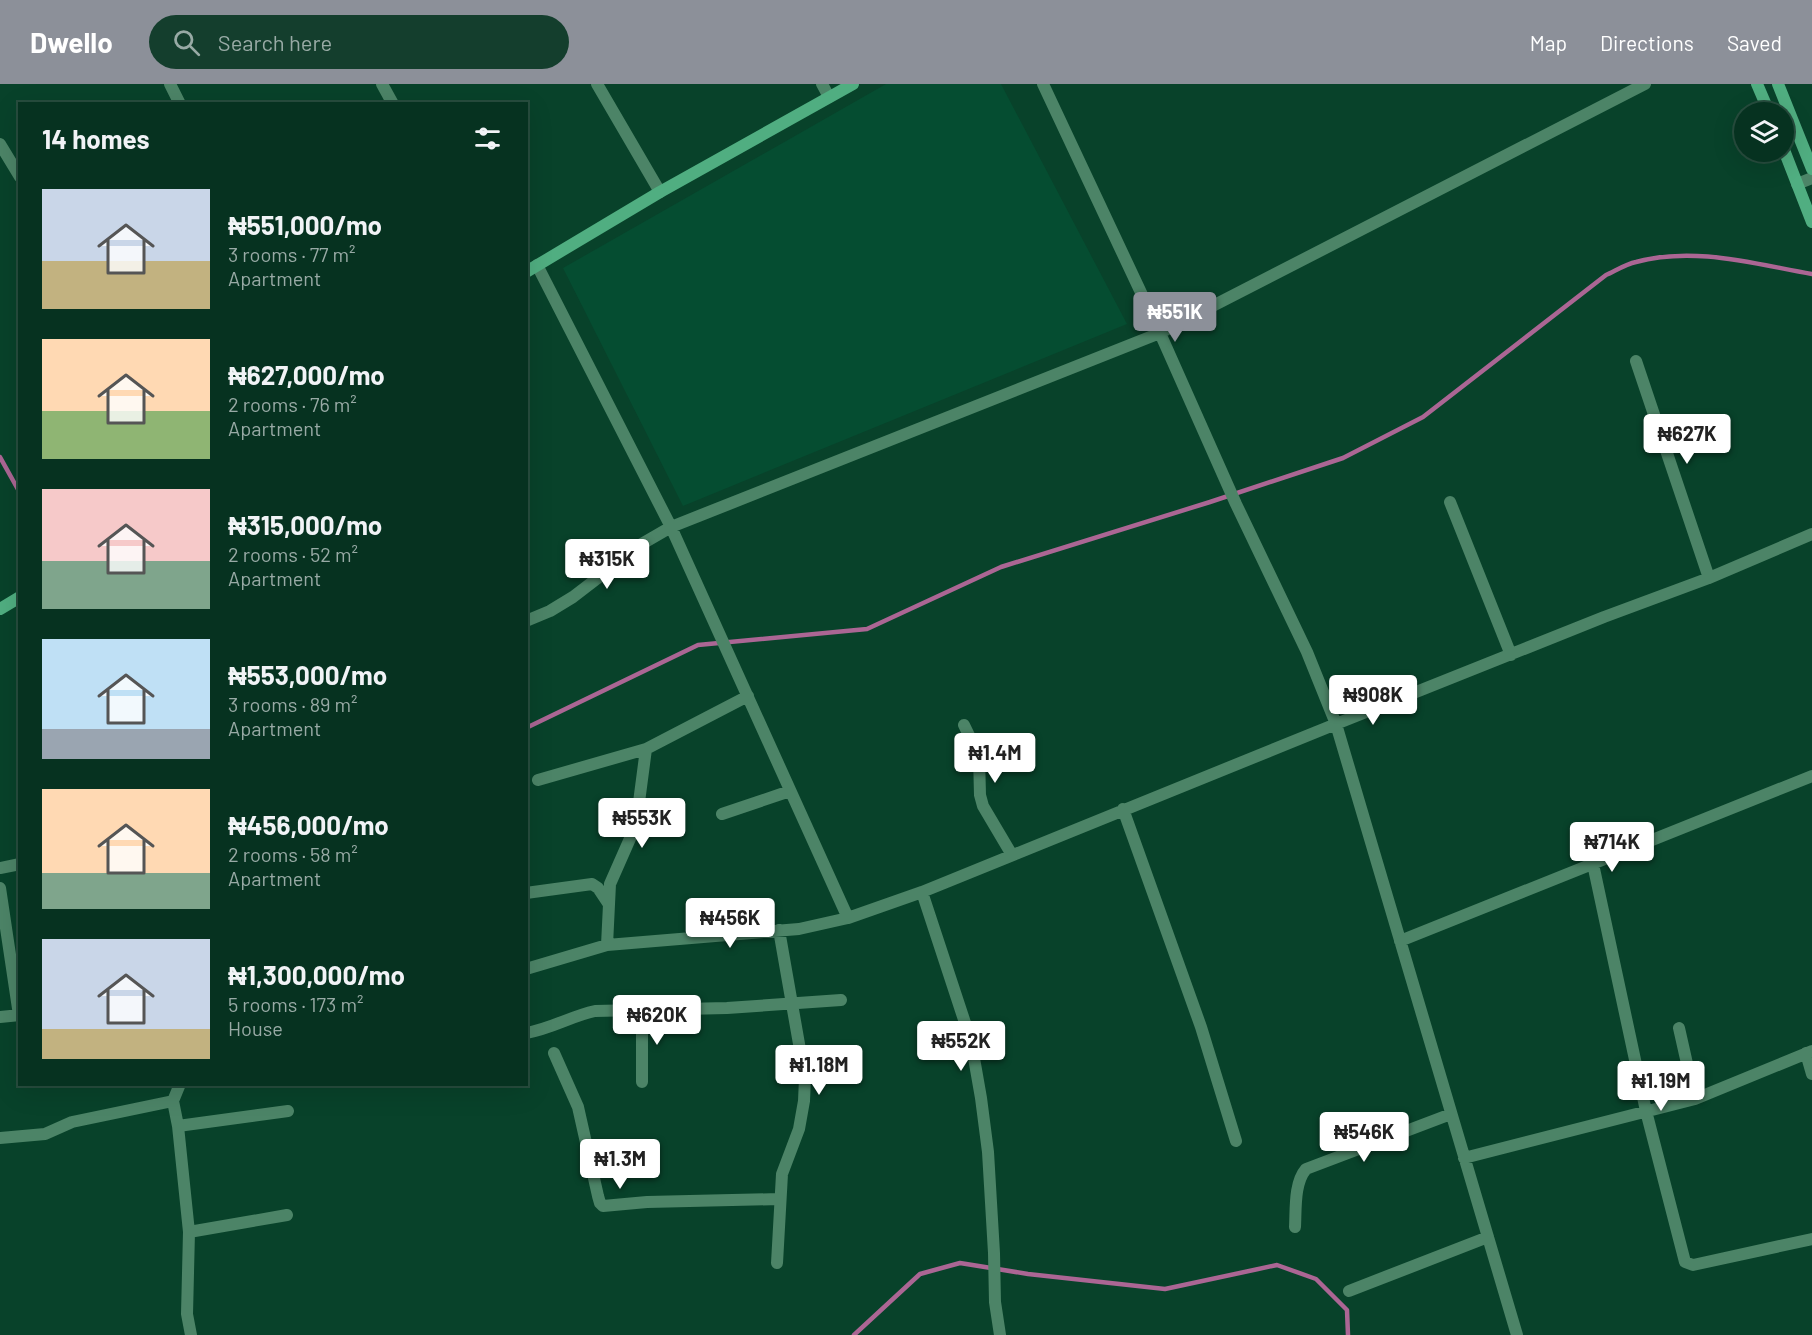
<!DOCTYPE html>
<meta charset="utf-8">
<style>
body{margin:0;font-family:Barlow,sans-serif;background:#143e2d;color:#f1f3f6;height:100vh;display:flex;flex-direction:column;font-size:22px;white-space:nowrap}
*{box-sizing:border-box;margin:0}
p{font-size:20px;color:#98aaa5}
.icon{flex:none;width:33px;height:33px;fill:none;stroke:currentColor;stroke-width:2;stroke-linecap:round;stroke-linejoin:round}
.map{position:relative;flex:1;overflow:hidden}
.details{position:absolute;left:18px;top:18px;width:510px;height:984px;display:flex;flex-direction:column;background:#063220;border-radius:0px;box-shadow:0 6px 24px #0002,0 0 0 2px #274d3e}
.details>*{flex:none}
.buttons{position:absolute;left:1734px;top:18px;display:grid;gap:12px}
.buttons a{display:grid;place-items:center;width:60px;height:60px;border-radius:50%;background:#063220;box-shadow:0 6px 24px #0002,0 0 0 2px #274d3e;font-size:30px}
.price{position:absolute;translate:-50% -51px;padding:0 14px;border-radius:6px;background:#fff;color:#222;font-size:20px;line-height:39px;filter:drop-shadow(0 2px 3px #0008)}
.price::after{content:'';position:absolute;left:50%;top:36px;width:18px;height:14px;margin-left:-9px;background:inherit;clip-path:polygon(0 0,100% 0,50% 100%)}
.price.current{background:#8c9099;color:#fff}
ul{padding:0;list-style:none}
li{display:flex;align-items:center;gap:18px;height:150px;padding:0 24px}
li span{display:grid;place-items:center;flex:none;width:168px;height:120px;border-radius:0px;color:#555}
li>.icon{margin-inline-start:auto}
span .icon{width:72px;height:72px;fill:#fffc;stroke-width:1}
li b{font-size:26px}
h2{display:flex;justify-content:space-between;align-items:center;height:72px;padding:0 24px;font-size:26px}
header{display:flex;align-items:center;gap:36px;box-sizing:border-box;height:84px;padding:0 30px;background:#8c9099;color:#fff}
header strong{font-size:28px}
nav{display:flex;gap:33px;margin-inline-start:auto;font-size:21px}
.search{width:420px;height:54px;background:#143e2d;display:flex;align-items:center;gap:15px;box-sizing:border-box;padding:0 21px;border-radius:33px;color:#98aaa5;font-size:22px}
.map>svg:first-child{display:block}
.built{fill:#054d31}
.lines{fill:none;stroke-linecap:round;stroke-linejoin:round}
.stream{stroke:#ab6694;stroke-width:4.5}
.street{stroke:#4c8467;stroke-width:12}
.secondary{stroke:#50ae81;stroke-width:12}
</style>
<header>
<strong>Dwello</strong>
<div class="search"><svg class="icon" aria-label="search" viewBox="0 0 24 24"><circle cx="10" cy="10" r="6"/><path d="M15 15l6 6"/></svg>Search here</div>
<nav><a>Map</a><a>Directions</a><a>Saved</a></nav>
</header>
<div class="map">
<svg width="1812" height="1251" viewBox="0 0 1812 1251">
<rect width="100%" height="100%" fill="#08422a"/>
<!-- built -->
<path class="built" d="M 886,0 L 1001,0 L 1127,240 L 683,422 L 563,184 Z"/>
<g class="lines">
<!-- stream -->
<path class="stream" d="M 0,373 L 20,409
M 526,644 L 698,561 L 867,545 L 1001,483 L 1210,418 L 1343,374 L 1423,333 L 1606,191 C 1615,187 1626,180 1636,178 C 1694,162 1754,180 1812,190
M 854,1251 L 920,1190 L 960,1179 L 1028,1190 L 1165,1205 L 1277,1181 L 1316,1195 L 1347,1226 L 1348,1251"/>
<!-- street -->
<path class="street" d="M 170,0 L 180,20
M 382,0 L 393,20
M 597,0 L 660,108
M 822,0 L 829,13
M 1043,0 L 1160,249 L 1236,420 L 1307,568 L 1336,640 L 1517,1251
M 0,60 L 20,93
M 1797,100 L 1812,94
M 537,181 L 671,443 L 848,834
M 1636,277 L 1709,494
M 1450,418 L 1511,571
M 526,537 L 550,527 L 573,513 L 599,493 L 621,472 L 671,443 L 1160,249 L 1645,0
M 964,641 L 979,672 L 980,711 L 983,722 L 1012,771
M 538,696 L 646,665 L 748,612
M 1123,725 L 1201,943 L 1236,1057
M 722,730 L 790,707
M 1593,780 L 1646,1027 L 1685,1178 L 1693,1181 L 1812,1155
M 0,784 L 20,780
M 0,804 L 19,931
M 922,808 L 971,957 L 981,1014 L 988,1068 L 994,1169 L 995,1218 L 1000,1251
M 526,809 L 592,800 L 598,804 L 608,819
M 1400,857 L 1812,692
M 607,861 L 610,800 L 636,741 L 646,665
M 526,885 L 607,861 L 799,845 L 848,834 L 922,808 L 1336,640 L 1604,533 L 1709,494 L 1812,450
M 642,926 L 642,998
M 0,933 L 20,931
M 1679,944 L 1695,1015
M 526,949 C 551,945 571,932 595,927 L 727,924 L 841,916
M 554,969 L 578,1023 L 598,1112 L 600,1119 L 603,1122 L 647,1118 L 779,1115
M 1806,969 L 1812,990
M 180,1000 L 173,1017 L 178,1042 L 189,1148 L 187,1230 L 191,1251
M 178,1042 L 288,1027
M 0,1054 L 45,1050 L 72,1038 L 173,1017
M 1464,1074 L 1695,1015 L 1812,967
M 1295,1143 C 1296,1125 1294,1099 1306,1085 L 1451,1030
M 189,1148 L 287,1131
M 777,1179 L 782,1090 L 799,1045 L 804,1017 L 805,994 L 779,846
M 1349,1207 L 1488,1153"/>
<!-- secondary -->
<path class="secondary" d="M 1757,0 L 1769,28
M 1778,0 L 1812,85
M 1784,66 L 1812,138
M 526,188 L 660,108 L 853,0
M 0,525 L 20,513"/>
</g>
</svg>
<div class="buttons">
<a><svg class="icon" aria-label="layers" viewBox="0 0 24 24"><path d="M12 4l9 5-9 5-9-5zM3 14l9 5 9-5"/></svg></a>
</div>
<b class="price current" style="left:1175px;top:259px">₦551K</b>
<b class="price" style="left:1687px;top:381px">₦627K</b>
<b class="price" style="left:607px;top:506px">₦315K</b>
<b class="price" style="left:1373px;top:642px">₦908K</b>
<b class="price" style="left:995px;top:700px">₦1.4M</b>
<b class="price" style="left:642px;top:765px">₦553K</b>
<b class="price" style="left:1612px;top:789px">₦714K</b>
<b class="price" style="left:730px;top:865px">₦456K</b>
<b class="price" style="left:657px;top:962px">₦620K</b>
<b class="price" style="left:961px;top:988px">₦552K</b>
<b class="price" style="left:819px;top:1012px">₦1.18M</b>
<b class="price" style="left:1661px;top:1028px">₦1.19M</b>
<b class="price" style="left:1364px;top:1079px">₦546K</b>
<b class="price" style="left:620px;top:1106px">₦1.3M</b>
<section class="details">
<h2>14 homes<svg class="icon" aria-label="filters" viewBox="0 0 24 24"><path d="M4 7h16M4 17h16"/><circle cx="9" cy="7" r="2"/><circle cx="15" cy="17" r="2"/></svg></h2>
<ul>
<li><span style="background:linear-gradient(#c9d6e8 60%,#c2b280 0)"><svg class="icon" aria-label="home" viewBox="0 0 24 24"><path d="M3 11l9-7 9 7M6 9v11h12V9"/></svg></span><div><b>₦551,000/mo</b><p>3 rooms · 77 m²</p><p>Apartment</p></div></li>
<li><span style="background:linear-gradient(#ffd9b3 60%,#8fb573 0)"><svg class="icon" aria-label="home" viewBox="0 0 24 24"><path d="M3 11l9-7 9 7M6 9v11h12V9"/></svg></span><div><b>₦627,000/mo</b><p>2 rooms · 76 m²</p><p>Apartment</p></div></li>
<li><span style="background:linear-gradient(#f6c9c9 60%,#7fa58c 0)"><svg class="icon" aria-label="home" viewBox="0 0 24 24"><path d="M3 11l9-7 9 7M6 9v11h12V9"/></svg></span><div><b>₦315,000/mo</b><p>2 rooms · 52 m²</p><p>Apartment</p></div></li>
<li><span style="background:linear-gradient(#bfe0f5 75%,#9aa5b1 0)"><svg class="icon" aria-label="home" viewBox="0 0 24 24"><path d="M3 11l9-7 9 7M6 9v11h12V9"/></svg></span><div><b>₦553,000/mo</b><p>3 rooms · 89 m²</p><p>Apartment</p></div></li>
<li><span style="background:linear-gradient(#ffd9b3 70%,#7fa58c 0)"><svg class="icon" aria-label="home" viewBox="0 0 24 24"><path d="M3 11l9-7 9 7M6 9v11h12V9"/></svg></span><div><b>₦456,000/mo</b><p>2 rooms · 58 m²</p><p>Apartment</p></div></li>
<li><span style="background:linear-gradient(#c9d6e8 75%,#c2b280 0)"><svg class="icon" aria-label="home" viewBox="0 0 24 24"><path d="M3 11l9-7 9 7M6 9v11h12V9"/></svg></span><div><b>₦1,300,000/mo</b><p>5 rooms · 173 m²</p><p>House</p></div></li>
</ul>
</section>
</div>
